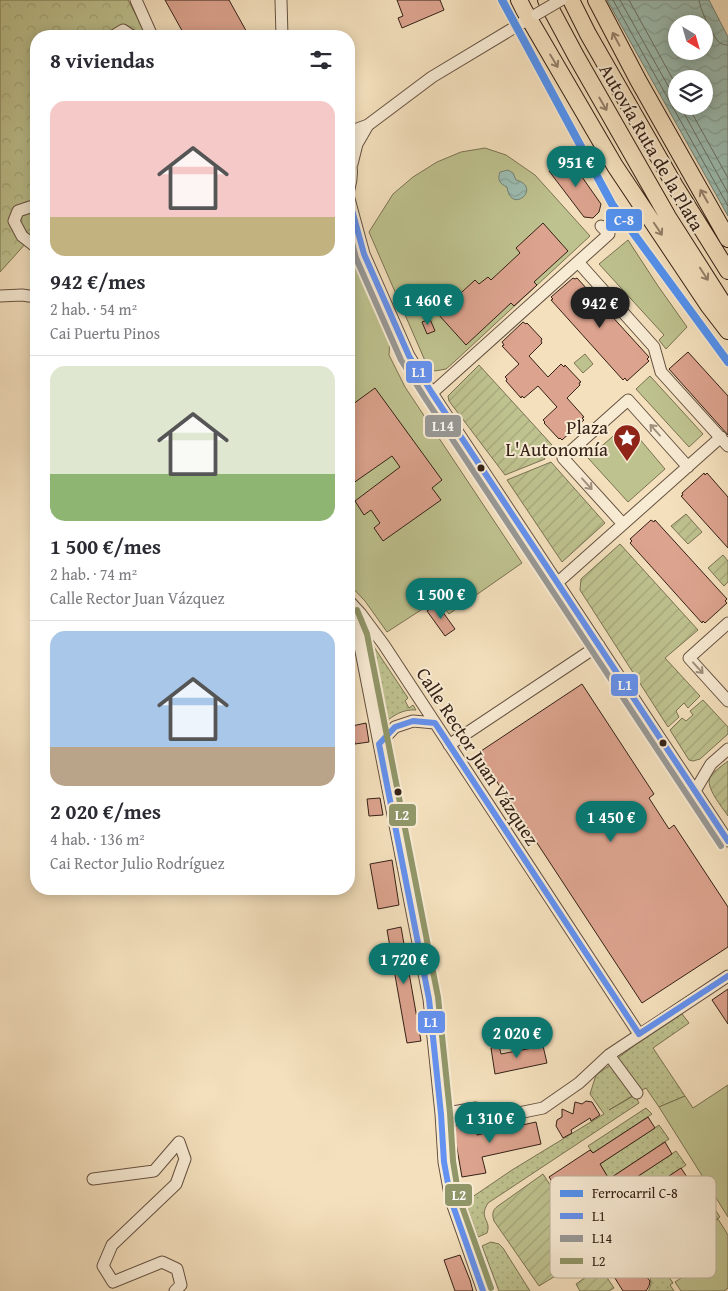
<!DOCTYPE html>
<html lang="es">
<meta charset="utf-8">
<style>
body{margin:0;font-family:"Gentium Book Plus",serif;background:#f2f2f3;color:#2b2b33;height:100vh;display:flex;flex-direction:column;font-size:19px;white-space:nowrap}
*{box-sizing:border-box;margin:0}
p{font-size:16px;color:#7c7c81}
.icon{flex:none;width:28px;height:28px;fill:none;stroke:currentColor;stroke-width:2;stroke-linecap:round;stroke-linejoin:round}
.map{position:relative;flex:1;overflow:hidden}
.details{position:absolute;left:30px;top:30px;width:325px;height:865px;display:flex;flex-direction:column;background:#fff;border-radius:20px;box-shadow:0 2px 12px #0003}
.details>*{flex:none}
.needle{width:32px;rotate:143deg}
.tools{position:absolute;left:668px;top:15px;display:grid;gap:10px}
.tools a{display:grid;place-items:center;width:45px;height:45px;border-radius:50%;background:#fff;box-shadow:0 2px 12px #0003;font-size:25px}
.price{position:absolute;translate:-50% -42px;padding:0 11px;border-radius:18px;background:#0f766e;color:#fff;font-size:16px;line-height:32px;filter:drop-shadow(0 1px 2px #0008)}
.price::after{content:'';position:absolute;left:50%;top:30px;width:15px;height:11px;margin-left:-8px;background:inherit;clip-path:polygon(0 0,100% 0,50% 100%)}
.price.active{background:#222;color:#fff}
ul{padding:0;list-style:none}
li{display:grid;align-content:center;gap:10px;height:265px;padding:0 20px}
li+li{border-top:1px solid #e1e1e2}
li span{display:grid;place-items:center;height:155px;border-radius:15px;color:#555}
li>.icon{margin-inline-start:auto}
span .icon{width:90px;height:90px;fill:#fffc;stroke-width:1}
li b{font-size:21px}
h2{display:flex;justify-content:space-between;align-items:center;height:60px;padding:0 20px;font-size:21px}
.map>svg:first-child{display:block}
.grass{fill:url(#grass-dots);stroke:#7a7252}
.forest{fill:url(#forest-crowns);stroke:#7a7252}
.park{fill:#bec28f;stroke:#7a7252}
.garden{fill:url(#garden-furrows);stroke:#7a7252}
.water{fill:url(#water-waves);stroke:#737f74;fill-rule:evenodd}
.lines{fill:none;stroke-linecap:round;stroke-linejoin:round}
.shore{stroke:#686f64;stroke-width:1}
.building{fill:#dca38e;stroke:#352116}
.minor-casing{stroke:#655140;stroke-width:13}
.highway-casing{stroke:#352116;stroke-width:18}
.minor{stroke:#f8ebd4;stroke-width:11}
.highway{stroke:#f4e0bd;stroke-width:16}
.minor-bridge-casing{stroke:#655140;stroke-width:13;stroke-linecap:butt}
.minor-bridge{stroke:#f8ebd4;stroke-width:11}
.bus-1-casing{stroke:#f8ebd4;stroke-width:10}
.bus-2-casing{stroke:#f8ebd4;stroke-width:10}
.bus-3-casing{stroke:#f8ebd4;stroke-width:10}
.bus-1{stroke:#6492f2;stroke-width:6}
.bus-2{stroke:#989997;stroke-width:6}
.bus-3{stroke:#919769;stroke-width:6}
.rail-1-casing{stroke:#f8ebd4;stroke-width:11}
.rail-1{stroke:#5393f3;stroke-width:8}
.oneway{stroke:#94806a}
.oneway2{stroke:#a0907e}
.bus-dot{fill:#352116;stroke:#f8ebd4;stroke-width:2}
.labels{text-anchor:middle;stroke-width:4;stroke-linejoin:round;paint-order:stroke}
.street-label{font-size:19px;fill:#352116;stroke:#f8ebd4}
.poi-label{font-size:19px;fill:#352116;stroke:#f8ebd4;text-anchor:end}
.key{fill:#f8ebd4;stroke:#beae9b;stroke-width:1}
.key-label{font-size:14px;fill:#352116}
.line-badge{stroke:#f8ebd4;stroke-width:2}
.badge-label{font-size:14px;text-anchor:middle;font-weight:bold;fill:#fff}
</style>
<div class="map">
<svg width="728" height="1291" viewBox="0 0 728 1291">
<defs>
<pattern id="grass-dots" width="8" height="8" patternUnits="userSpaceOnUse" patternTransform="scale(1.25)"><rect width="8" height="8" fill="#bec28f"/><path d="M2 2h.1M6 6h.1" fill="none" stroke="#a4a67b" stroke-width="1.8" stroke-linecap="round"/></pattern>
<pattern id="forest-crowns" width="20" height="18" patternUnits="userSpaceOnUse" patternTransform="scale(1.25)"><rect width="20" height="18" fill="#bec28f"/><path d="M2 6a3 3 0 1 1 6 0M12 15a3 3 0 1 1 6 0" fill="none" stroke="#a4a67b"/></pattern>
<pattern id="garden-furrows" width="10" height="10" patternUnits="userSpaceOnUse" patternTransform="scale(1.25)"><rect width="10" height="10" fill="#bec28f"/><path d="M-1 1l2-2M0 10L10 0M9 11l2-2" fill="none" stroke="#a4a67b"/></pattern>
<pattern id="water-waves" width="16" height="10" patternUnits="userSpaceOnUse" patternTransform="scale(1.25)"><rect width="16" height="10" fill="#9cbdb2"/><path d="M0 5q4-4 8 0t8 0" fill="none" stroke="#87a298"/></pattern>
</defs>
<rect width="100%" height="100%" fill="#f4e0bd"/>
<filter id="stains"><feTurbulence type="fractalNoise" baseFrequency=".004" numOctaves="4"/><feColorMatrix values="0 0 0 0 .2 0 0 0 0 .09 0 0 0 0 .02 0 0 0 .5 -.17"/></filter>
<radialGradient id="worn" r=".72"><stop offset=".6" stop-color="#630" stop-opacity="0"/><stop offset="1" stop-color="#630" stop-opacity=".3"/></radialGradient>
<!-- grass -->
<path class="grass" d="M 368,638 L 408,698 L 405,701 L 409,708 L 413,705 L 416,710 C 403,709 394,715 384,723 Z
M 682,1014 L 689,1023 L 653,1048 L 685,1096 L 659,1107 L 646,1088 L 640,1091 L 618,1061 L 618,1058 L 635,1045 Z
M 610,1065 L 634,1095 L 609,1110 L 635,1095 L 639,1103 L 488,1203 C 478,1219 492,1220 487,1233 L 478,1237 L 465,1202 L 512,1170 L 604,1114 L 590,1094 L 596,1075 Z
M 646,1108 L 652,1114 L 593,1153 L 588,1146 Z
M 659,1125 L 669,1139 L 609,1179 L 600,1164 Z
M 676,1151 L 686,1165 L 626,1205 L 617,1190 Z
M 710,1202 L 720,1217 L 668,1251 L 672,1257 L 665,1262 L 651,1241 Z
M 491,1242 L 499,1244 L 503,1248 L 530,1291 L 499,1291 L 482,1246 Z
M 648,1247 L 673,1283 L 670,1285 L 674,1291 L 648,1291 C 653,1284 652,1273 641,1274 C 636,1274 631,1279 627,1281 L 619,1270 L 635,1259 L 634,1257 Z"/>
<!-- forest -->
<path class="forest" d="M 0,0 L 128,0 L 147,36 L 36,36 L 36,232 L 0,272 Z"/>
<!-- park -->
<path class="park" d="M 485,148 L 506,155 L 535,175 L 590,236 L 454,362 L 446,369 L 435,371 L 426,363 L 369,232 L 393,194 L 413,177 L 437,162 L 461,152 Z
M 628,240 L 658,286 L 687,327 L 666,349 L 659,340 L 664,335 L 599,264 Z
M 349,245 L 390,336 L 389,355 L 405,387 L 522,563 L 449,614 L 438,599 L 387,632 L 365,601 L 349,584 Z
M 585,354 L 593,364 L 583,373 L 574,363 Z
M 650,376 L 703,434 L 689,447 L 636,389 Z
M 627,424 L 665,469 L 628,502 L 588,458 Z
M 728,1085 L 728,1217 L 659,1107 L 685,1096 L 693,1108 Z
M 718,1219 L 728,1235 L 728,1288 L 724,1291 L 681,1291 L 675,1282 L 687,1274 L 670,1250 Z"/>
<!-- garden -->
<path class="garden" d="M 479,365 L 552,445 L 540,453 L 545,459 L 505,475 L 449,401 L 448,396 Z
M 551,462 L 605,523 L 562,562 L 507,480 Z
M 686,514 L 702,532 L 688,544 L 671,526 Z
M 620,544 L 698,630 L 665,658 L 700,696 L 688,708 L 684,703 L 676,711 L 679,717 L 668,727 L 580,590 L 581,579 Z
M 723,555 L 728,561 L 728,582 L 724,586 L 708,568 Z
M 703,700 L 728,727 L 728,734 L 700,759 L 693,761 L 689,760 L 670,730 L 682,718 L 686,721 L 693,715 L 690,711 Z
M 728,761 L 728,816 C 722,807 705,787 710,777 C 714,771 723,765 728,761 Z
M 543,1174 L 586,1240 L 584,1243 L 595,1260 L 572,1276 L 567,1269 L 539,1286 L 494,1221 C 492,1215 492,1210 498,1206 Z
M 600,1267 L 614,1288 L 609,1291 L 580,1291 L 576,1284 Z"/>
<!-- water -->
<path class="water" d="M 607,0 L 709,0 L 728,37 L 728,216 ZM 676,24 L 704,24 L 704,51 L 676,51 ZM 676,79 L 704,79 L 704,106 L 676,106 Z
M 508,170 L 513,173 L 516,180 C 543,187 511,216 507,187 C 500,184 497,180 500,172 Z"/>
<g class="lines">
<!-- shore -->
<path class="shore" d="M 613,0 L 728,206
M 620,0 L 676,100
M 629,0 L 676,85
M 699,0 C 699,7 712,34 717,40 C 720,44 724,45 728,45
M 680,106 L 728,193
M 688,106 L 728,178"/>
</g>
<!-- building -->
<path class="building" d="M 165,0 L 229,0 L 249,36 L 185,36 Z
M 397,0 L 440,0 L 444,10 L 402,28 L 398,18 L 403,16 Z
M 568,157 L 601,204 L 599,212 L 593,218 L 584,217 L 549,171 Z
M 543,223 L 568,251 L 534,282 L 537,285 L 514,306 L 511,303 L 466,345 L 438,314 L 475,280 L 479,284 L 488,277 L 491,280 L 520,253 L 516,248 Z
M 573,278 L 575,279 L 577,278 L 649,357 L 647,359 L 649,361 L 627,381 L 625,378 L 623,380 L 551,300 L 553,299 L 551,297 Z
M 430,319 L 435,331 L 427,334 L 422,322 Z
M 523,322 L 526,324 L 527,323 L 542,339 L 541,341 L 542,343 L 529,356 L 548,377 L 561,364 L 564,367 L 565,365 L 581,382 L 579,383 L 580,385 L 567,398 L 584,417 L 582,418 L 584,420 L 562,440 L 560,438 L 559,439 L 544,423 L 545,422 L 543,420 L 557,407 L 538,386 L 524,398 L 522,396 L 521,398 L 506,381 L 507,379 L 505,377 L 519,364 L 502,346 L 504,345 L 502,342 Z
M 688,352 L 728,396 L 728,435 L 669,369 Z
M 375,388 L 442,480 L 432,488 L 441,500 L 383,541 L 374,528 L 380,523 L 371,510 L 364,515 L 355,501 L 400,467 L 392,456 L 349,486 L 349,407 Z
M 704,473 L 705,475 L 707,473 L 728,497 L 728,548 L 681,496 L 683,495 L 682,493 Z
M 651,520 L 654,522 L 655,520 L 727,599 L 725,601 L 727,603 L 705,623 L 703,621 L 702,623 L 630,543 L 632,541 L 630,539 Z
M 437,604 L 455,629 L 445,636 L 427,611 Z
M 582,684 L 654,794 L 649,798 L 669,829 L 674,825 L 728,907 L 728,947 L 642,1003 L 478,753 Z
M 366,723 L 369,742 L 355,744 L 352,726 Z
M 380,798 L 383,815 L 369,816 L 367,799 Z
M 392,860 L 399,905 L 378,909 L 370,864 Z
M 401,927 L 421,1041 L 407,1043 L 387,930 Z
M 728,989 L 728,1024 L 712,1000 Z
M 499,1046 L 501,1054 L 543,1046 L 547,1063 L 495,1074 L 491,1048 Z
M 586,1101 L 592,1102 L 600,1115 L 591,1121 L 590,1118 L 571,1130 L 572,1133 L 563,1138 L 556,1126 L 557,1120 L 562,1117 L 562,1109 L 573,1114 L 575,1102 L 582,1104 Z
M 648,1117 L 655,1128 L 600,1164 L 609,1179 L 665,1142 L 672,1154 L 617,1190 L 626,1205 L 681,1168 L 689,1180 L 594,1243 L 549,1177 L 590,1150 L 593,1153 Z
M 474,1121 L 477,1135 L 536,1122 L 541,1144 L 482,1157 L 486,1173 L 462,1177 L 453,1126 Z
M 460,1255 L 470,1280 L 473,1291 L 455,1291 L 444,1260 Z
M 613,1275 L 645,1275 L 650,1281 L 649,1286 L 646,1291 L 623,1291 Z"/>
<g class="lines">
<!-- minor casing -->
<g class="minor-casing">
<path id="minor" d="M 136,0 L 152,36
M 281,0 L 282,36
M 113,36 L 123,30 L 132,36
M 349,132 L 368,125 L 432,77 L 535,15
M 352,164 L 357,144 L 368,125
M 349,189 C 352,178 353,168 349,157
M 349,199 L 364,254 L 409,356 L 432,393 L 728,841
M 36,205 L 18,211 L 14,221 L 22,236 L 36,247
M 578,262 L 654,347 L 661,372 L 728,446
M 0,296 L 22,295 L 36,297
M 432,393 L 609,234 L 601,226
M 623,524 L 563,458 L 628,400 L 688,467
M 557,583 L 721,437
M 349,601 L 361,614 L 384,645 L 639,1034
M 349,613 L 358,636 L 429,999 L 441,1114 L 444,1162 L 451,1200 L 483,1291
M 728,623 L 689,658 L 728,701
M 379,744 L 395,727 L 413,721 L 435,723
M 449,745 L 599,645
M 695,791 L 711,764 L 728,749
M 609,1055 L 637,1093
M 441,1114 L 476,1108 L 499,1117 L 543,1108 L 579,1083 L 609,1055 L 728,976
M 93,1179 L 154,1171 L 179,1142 L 185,1159 L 176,1184 L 112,1245 L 103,1266 L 113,1282 L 162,1262 L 177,1269 L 181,1285 L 175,1291"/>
</g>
<!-- highway casing -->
<g class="highway-casing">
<path id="highway" d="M 519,0 L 524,10 L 615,166 L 708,305 L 728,331
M 546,0 L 576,56 L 668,217 L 728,311
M 571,0 L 588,34 L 675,186 L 728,271
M 596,0 L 638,80 L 728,239"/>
</g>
<!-- minor -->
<use href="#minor" class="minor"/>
<!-- highway -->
<use href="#highway" class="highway"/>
<!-- minor-bridge casing -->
<g class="minor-bridge-casing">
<path id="minor-bridge" d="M 537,14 L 561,0"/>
</g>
<!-- minor-bridge -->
<use href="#minor-bridge" class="minor-bridge"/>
<!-- bus-1 casing -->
<g class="bus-1-casing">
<path id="bus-1" d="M 349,199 L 364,254 L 409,356 L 432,393 L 728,841
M 483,1291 L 451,1200 L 444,1162 L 441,1114 L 429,999 L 379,744 L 395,727 L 413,721 L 435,723 L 639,1034 L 728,976"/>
</g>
<!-- bus-2 casing -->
<g class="bus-2-casing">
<path id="bus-2" d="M 349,231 L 356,258 L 401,360 L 425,398 L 721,846"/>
</g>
<!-- bus-3 casing -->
<g class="bus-3-casing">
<path id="bus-3" d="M 357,610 L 367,634 L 438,997 L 450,1113 L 453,1161 L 459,1198 L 491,1288"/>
</g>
<!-- bus-1 -->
<use href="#bus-1" class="bus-1"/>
<!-- bus-2 -->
<use href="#bus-2" class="bus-2"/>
<!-- bus-3 -->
<use href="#bus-3" class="bus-3"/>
<!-- rail-1 casing -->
<g class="rail-1-casing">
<path id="rail-1" d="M 502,0 L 612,204 L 728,362"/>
</g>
<!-- rail-1 -->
<use href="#rail-1" class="rail-1"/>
</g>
<!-- one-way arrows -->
<defs><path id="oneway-shaft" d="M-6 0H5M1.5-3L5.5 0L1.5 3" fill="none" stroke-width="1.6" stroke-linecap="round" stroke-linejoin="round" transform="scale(1.25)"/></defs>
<g class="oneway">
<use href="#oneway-shaft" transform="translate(616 39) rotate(-118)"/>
<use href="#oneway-shaft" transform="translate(554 61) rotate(59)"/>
<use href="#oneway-shaft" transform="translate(603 104) rotate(60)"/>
<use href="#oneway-shaft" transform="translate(704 196) rotate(-120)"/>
<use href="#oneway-shaft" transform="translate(658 229) rotate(56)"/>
<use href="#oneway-shaft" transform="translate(704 274) rotate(57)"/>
</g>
<g class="oneway2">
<use href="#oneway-shaft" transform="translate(655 430) rotate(-132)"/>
<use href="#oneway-shaft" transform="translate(587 484) rotate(48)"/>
<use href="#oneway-shaft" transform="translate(698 668) rotate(48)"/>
</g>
<!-- icons -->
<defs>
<g id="sight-pin" transform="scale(1.4375)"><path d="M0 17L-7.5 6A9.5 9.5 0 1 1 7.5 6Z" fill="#8f2418" stroke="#f8ebd4"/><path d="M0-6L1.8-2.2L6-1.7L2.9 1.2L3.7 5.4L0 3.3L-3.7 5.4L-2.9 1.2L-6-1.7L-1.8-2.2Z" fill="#fff"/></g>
</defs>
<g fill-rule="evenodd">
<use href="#sight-pin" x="627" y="438"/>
</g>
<!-- markers -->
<g class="bus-dot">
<circle cx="481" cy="468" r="4.5"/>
<circle cx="663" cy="743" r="4.5"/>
<circle cx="398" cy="792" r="4.5"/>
</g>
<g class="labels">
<!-- street labels -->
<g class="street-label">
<text transform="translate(652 147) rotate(60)" y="7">Autovía Ruta de la Plata</text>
<text transform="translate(478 756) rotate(57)" y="7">Calle Rector Juan Vázquez</text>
</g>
<!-- poi labels -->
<g class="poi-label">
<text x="608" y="434">Plaza<tspan x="608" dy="22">L'Autonomía</tspan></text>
</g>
</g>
<!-- legend -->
<rect x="550" y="1176" width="166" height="102" rx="8" class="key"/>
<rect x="560" y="1190" width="23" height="7" fill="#5393f3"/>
<rect x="560" y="1213" width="23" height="6" fill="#6492f2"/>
<rect x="560" y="1235" width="23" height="7" fill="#989997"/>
<rect x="560" y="1258" width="23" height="6" fill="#919769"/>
<g class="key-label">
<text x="592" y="1198">Ferrocarril C-8</text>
<text x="592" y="1221">L1</text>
<text x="592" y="1243">L14</text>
<text x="592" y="1266">L2</text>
</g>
<g class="line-badge">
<rect x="605" y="208" width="38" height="24" rx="5" fill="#5393f3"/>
<rect x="405" y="360" width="28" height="24" rx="5" fill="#6492f2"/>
<rect x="424" y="414" width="38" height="24" rx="5" fill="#989997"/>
<rect x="610" y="673" width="29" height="24" rx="5" fill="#6492f2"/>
<rect x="388" y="803" width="29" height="24" rx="5" fill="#919769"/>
<rect x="417" y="1010" width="29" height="24" rx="5" fill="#6492f2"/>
<rect x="444" y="1183" width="29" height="24" rx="5" fill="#919769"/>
</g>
<g class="badge-label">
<text x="624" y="225">C-8</text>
<text x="419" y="377">L1</text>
<text x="443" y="431">L14</text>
<text x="625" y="690">L1</text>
<text x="402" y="820">L2</text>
<text x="431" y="1027">L1</text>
<text x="459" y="1200">L2</text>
</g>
<rect width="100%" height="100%" filter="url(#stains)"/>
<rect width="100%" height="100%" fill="url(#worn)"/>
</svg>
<div class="tools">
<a><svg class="needle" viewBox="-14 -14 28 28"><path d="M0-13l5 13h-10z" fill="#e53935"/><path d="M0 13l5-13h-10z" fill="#7c7c81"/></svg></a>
<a><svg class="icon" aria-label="layers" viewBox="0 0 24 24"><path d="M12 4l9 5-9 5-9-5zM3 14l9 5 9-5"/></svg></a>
</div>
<b class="price" style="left:576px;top:188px">951 €</b>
<b class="price" style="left:428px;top:326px">1 460 €</b>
<b class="price active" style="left:600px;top:329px">942 €</b>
<b class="price" style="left:441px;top:620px">1 500 €</b>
<b class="price" style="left:611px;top:843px">1 450 €</b>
<b class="price" style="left:404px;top:985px">1 720 €</b>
<b class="price" style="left:517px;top:1059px">2 020 €</b>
<b class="price" style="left:490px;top:1144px">1 310 €</b>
<section class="details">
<h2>8 viviendas<svg class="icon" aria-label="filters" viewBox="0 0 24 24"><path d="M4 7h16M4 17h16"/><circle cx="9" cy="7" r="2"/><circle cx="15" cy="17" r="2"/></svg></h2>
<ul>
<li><span style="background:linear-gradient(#f6c9c9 75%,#c2b280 0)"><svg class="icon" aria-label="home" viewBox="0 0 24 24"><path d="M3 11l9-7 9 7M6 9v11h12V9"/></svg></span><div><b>942 €/mes</b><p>2 hab. · 54 m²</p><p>Cai Puertu Pinos</p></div></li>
<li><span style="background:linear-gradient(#dfe7d0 70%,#8fb573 0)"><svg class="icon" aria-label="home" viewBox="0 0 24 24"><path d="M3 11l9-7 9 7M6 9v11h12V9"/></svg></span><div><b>1 500 €/mes</b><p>2 hab. · 74 m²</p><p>Calle Rector Juan Vázquez</p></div></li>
<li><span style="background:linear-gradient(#a9c7e8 75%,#b9a48a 0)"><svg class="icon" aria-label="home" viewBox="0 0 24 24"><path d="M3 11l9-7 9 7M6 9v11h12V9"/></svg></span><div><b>2 020 €/mes</b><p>4 hab. · 136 m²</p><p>Cai Rector Julio Rodríguez</p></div></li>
</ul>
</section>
</div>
